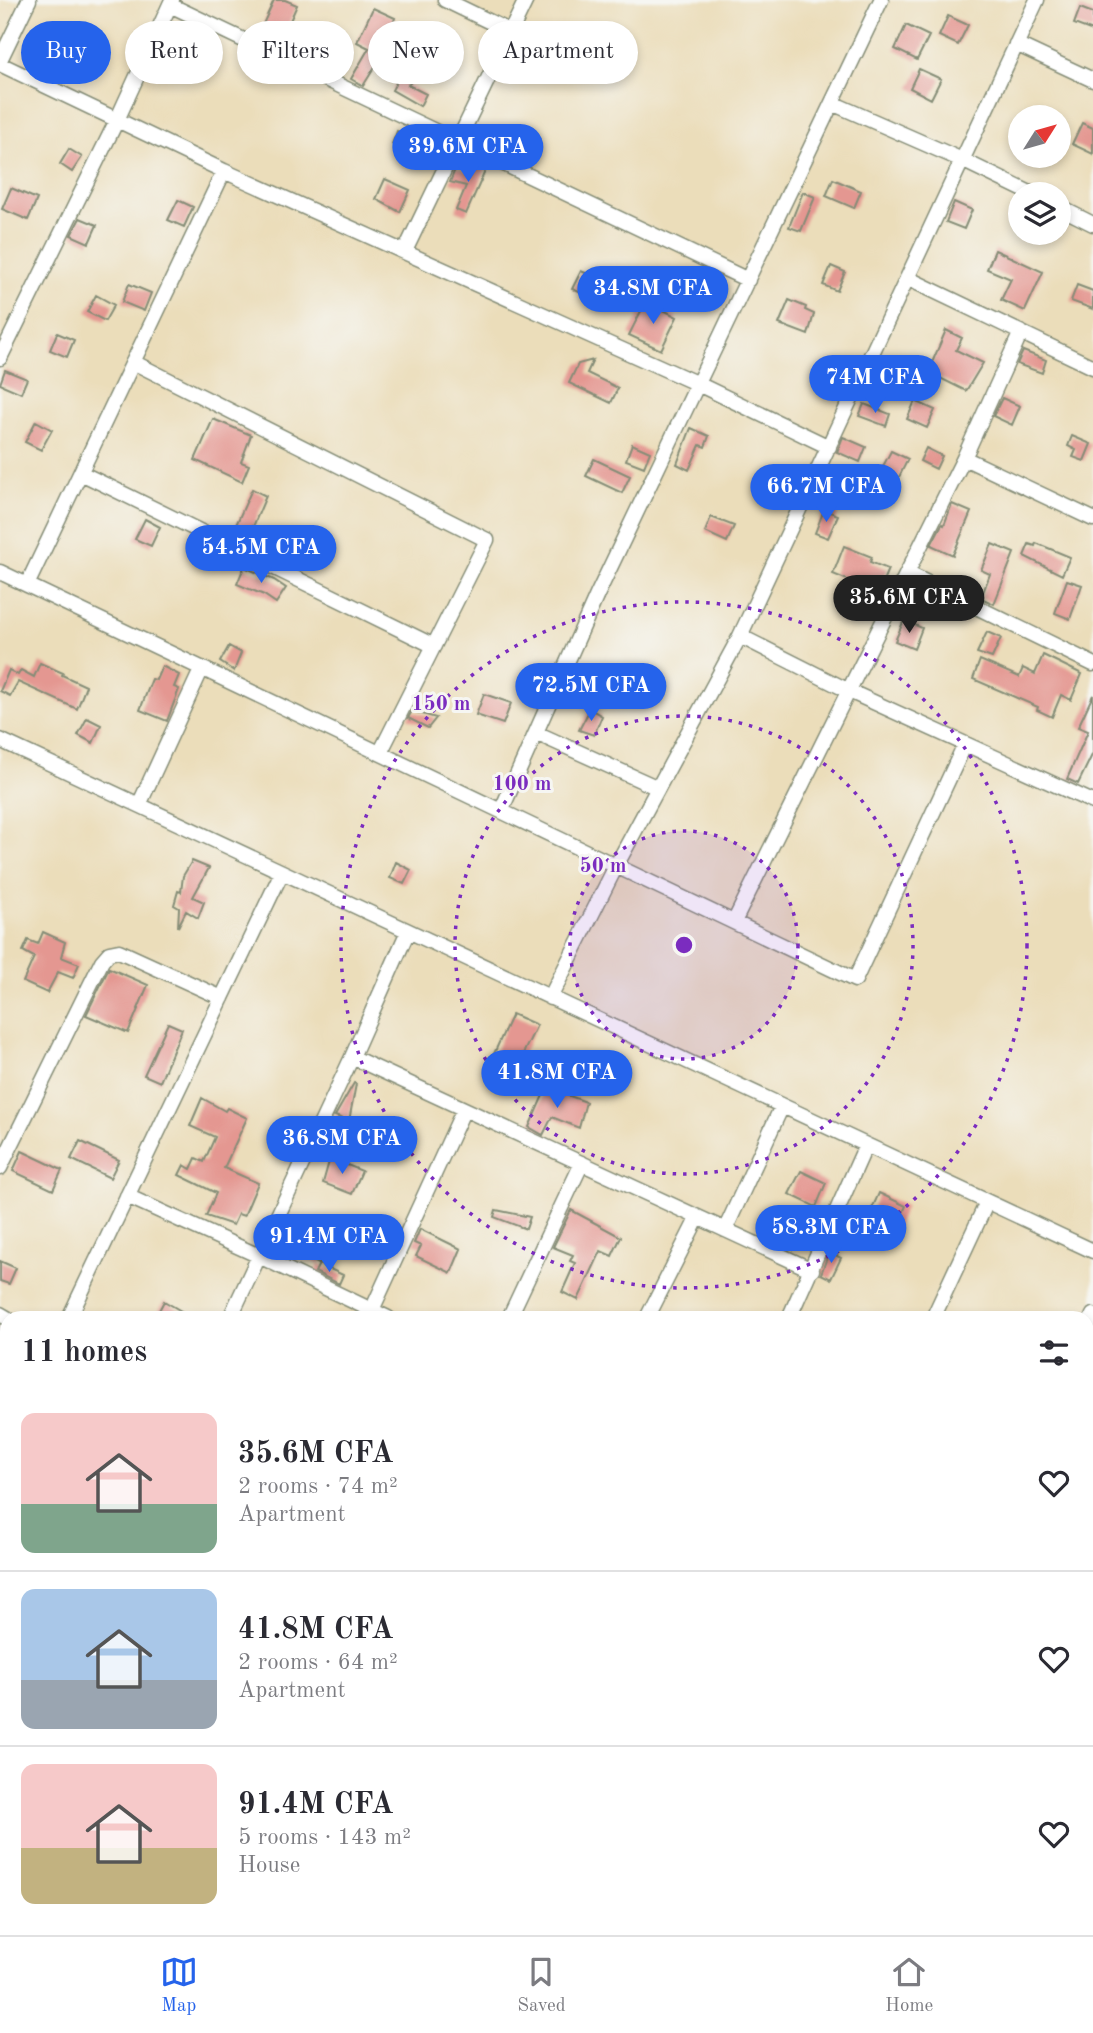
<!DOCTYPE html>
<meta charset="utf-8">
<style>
body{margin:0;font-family:"Old Standard TT",serif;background:#f2f2f3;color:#2b2b33;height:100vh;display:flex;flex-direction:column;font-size:26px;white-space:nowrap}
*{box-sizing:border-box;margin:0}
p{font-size:23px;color:#7c7c81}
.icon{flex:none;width:38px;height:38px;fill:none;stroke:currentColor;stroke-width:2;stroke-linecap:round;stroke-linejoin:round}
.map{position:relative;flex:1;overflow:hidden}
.side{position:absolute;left:0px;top:1311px;width:1094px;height:625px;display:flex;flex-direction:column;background:#fff;border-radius:21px 21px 0 0;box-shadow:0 4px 10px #0003}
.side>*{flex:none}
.banner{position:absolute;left:21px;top:21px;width:700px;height:63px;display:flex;gap:14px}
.needle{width:46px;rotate:53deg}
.fabs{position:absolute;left:1008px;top:105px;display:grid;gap:14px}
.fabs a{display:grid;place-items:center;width:63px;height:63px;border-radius:50%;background:#fff;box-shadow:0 4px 10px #0003;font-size:35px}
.price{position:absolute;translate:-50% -60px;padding:0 16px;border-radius:24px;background:#2563eb;color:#fff;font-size:23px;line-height:46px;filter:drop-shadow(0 2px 4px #0008)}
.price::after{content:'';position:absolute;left:50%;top:42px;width:21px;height:16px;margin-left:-10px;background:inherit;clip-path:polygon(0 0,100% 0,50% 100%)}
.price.current{background:#222;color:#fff}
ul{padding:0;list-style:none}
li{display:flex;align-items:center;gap:21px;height:175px;padding:0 21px}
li+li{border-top:2px solid #e1e1e2}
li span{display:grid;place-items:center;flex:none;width:196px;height:140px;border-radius:14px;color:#555}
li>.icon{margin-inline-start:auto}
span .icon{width:84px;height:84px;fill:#fffc;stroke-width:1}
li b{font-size:30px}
h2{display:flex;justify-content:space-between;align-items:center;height:84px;padding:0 21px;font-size:30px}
.tag{padding:0 24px;border-radius:32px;background:#fff;box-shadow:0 4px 10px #0003;font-size:24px;line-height:63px}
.tag.current{background:#2563eb;color:#fff}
.menu{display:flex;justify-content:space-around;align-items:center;height:98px;border-top:2px solid #e1e1e2;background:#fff;font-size:19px;color:#7c7c81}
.menu a{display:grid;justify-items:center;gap:4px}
.menu .current{color:#2563eb}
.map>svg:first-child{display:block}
.building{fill:#e49791}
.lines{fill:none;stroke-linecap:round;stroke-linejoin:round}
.street-casing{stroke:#858d77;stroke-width:17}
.street{stroke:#fff;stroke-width:14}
.ring{fill:none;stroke:#7b2cbf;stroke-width:3.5;stroke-dasharray:3.5 7}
.centre{fill:#7b2cbf;stroke:#f6f6f2;stroke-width:3.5}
.ring-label{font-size:21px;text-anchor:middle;font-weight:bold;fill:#7b2cbf;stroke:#f6f6f2;stroke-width:6;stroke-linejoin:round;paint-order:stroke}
</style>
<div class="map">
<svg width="1093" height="1935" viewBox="0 0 1093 1935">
<rect width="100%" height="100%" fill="#f6f6f2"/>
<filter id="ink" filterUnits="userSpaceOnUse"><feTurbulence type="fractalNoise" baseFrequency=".0143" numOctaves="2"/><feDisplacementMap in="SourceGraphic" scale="14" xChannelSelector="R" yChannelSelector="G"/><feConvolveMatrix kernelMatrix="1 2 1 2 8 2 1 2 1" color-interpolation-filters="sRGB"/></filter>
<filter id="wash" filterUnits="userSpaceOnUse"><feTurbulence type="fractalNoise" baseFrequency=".00686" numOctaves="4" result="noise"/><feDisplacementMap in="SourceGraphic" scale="28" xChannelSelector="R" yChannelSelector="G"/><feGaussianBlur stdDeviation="1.57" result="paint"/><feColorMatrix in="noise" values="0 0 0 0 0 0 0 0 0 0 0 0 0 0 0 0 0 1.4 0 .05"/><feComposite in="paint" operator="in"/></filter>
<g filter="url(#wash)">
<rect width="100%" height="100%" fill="#ebddba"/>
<g id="blocks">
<!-- building -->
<path class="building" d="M 274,0 L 285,0 L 297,5 L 286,30 L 263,24 Z
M 373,8 L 395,18 L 376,65 L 363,86 L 351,79 L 369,48 L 357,42 Z
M 1080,8 L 1093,13 L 1093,31 L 1074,24 Z
M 948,16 L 968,25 L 958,45 L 939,36 Z
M 906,25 L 929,36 L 917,60 L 895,49 Z
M 919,69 L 941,79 L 931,99 L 910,88 Z
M 399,77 L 410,83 L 408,85 L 426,94 L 420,106 L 392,90 Z
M 1082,123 L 1093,128 L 1093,154 L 1072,144 Z
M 397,131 L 424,144 L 415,161 L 400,154 L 402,149 L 392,144 Z
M 69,149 L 82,157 L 72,172 L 60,164 Z
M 470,162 L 486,169 L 466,214 L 456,210 L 466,186 L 450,182 L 456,167 L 466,171 Z
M 385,179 L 410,190 L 400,212 L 376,199 Z
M 833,179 L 861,191 L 854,208 L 826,196 Z
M 11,188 L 37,199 L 28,220 L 2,209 Z
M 803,192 L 815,197 L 801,231 L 789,227 Z
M 178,200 L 193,207 L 184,227 L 168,220 Z
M 954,202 L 972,210 L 964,229 L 946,222 Z
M 80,218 L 97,225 L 89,243 L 71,235 Z
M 995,250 L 1043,272 L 1025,311 L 1001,300 L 1011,279 L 987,269 Z
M 831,266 L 845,272 L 837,291 L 823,285 Z
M 581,271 L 623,289 L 615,307 L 572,289 Z
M 129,284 L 151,293 L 144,311 L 122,302 Z
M 1077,285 L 1093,291 L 1093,309 L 1071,301 Z
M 96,295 L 114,305 L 105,321 L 87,312 Z
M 789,300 L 806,307 L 805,310 L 814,314 L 808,335 L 779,324 Z
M 646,301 L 677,317 L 661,350 L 629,335 Z
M 946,330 L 962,338 L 956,350 L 983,363 L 966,391 L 928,372 Z
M 57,333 L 74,340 L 67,357 L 50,350 Z
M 1023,351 L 1046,360 L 1042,373 L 1017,364 Z
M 593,360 L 587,373 L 618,388 L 611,403 L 569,383 L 578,364 Z
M 5,370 L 27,379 L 21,393 L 0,384 Z
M 1002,398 L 1020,406 L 1012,425 L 993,416 Z
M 915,401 L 935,410 L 927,428 L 907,419 Z
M 864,404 L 890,414 L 886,426 L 859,416 Z
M 213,419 L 251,435 L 241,462 L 249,465 L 242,482 L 195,460 Z
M 36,421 L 52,430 L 41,450 L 25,442 Z
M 691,428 L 709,436 L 705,447 L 700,445 L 689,470 L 677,464 Z
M 1072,436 L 1091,444 L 1084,461 L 1073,457 L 1076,450 L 1068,446 Z
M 843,437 L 866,447 L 860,462 L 837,452 Z
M 632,444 L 650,452 L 644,467 L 626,460 Z
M 926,448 L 942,456 L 936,469 L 920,461 Z
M 891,451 L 908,459 L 898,479 L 881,470 Z
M 594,459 L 630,476 L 622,493 L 586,476 Z
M 252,489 L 266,496 L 247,541 L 232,534 Z
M 952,504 L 971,512 L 953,555 L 931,545 L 942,524 L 944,525 Z
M 824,510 L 838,515 L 828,538 L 815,533 Z
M 711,517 L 734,526 L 727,542 L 705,532 Z
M 145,519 L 160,527 L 151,546 L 135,539 Z
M 1036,543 L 1070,557 L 1062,575 L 1024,556 L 1029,544 L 1035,546 Z
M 992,544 L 1014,553 L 994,604 L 981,598 L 990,574 L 981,570 Z
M 844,546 L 872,557 L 870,562 L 888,569 L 883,581 L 880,580 L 876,592 L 833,574 Z
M 244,567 L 274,580 L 286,588 L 276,603 L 264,595 L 237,584 Z
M 1067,580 L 1082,585 L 1070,619 L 1055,613 Z
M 904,620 L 922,628 L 914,649 L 895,641 Z
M 987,632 L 1001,638 L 992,658 L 977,653 Z
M 229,646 L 241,653 L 234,671 L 220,662 Z
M 1043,655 L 1082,674 L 1071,700 L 1061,695 L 1052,717 L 1037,710 L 1038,707 L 973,679 L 980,660 L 1019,677 L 1023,668 L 1035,674 Z
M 40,663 L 63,673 L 62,675 L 86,686 L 77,709 L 18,682 L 10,696 L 0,691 L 9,670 L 18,675 L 21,670 L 34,677 Z
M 162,666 L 179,675 L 174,687 L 179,689 L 167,721 L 140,710 L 152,679 L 156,680 Z
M 484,694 L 511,703 L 503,724 L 476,715 Z
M 1093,695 L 1093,753 L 1078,784 L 1067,779 L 1088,731 L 1078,727 Z
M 590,709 L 602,716 L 594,735 L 579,730 Z
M 412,711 L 436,718 L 428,728 L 408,718 Z
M 87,718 L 101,725 L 93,743 L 78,735 Z
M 192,861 L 209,868 L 193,897 L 204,902 L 198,918 L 186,911 L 178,927 L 179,908 L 174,905 L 178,891 L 181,892 L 183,876 Z
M 396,862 L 411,870 L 404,884 L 390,878 Z
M 43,932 L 65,942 L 61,957 L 79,964 L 73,978 L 58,972 L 47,993 L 23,982 L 34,957 L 23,951 L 28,940 L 38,944 Z
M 109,968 L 148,985 L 128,1033 L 86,1015 Z
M 512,1014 L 537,1025 L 516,1068 L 492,1058 Z
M 168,1023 L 182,1029 L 160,1082 L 144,1075 Z
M 354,1083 L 356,1084 L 349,1121 L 335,1116 Z
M 548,1084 L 565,1092 L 564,1094 L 586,1102 L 579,1128 L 552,1117 L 543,1135 L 529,1127 Z
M 202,1098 L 225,1111 L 227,1108 L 247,1118 L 224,1168 L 258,1183 L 244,1216 L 238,1214 L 233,1225 L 206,1216 L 216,1193 L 179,1175 L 184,1165 L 191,1169 L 196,1158 L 204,1162 L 215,1137 L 190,1126 Z
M 80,1141 L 119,1160 L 110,1178 L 71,1159 Z
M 22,1151 L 62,1170 L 53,1190 L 13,1171 Z
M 330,1158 L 362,1171 L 352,1194 L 323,1183 Z
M 801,1171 L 826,1183 L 816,1207 L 789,1194 Z
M 879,1193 L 906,1206 L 888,1246 L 861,1233 Z
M 496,1210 L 530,1217 L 526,1229 L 494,1217 Z
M 571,1210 L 621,1237 L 612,1256 L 601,1251 L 578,1300 L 562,1292 L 575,1263 L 570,1261 L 573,1255 L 553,1247 Z
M 420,1229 L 461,1249 L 451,1273 L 416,1256 L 421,1246 L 414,1243 Z
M 307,1239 L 326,1247 L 319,1264 L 300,1256 Z
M 829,1252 L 841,1258 L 831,1279 L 821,1274 Z
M 0,1261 L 16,1268 L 9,1284 L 0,1281 Z
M 319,1264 L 343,1275 L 339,1284 L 315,1272 Z
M 164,1301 L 193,1318 L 155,1318 Z"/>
</g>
</g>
<g filter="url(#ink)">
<use href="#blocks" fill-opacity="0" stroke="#858d77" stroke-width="2"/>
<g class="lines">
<!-- street casing -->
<g class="street-casing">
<path id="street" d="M 445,0 L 511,32
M 170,5 L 748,280
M 1016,44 L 1093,80
M 0,60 L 29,0
M 0,64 L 224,171 L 698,384 L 829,447
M 832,103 L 962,160 L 1032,194
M 1059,207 L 1093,224
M 405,251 L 526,0
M 907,278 L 1093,367
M 0,358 L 117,120 L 172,0
M 133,362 L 487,540 L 380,753
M 964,458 L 1093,519
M 81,473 L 434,646
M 0,572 L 855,980 L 965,744
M 907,573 L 1093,664
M 27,585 L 224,171
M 740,636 L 849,691 L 1093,802
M 536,733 L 658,788
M 0,740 L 1093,1251
M 139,805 L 202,668
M 501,811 L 597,595 L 881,0
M 734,922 L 964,458 L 1021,332
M 550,998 L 616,866 L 740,636 L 1037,0
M 352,1057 L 812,1270
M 0,1168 L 102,961 L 109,953 L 119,951 L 222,998
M 127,1196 L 259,1256 L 388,1318
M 725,1230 L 782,1106
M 372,1310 L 464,1109
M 0,1314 L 7,1318
M 69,1318 L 282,872
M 230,1318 L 352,1057 L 408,931
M 509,1318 L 582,1163
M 647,1318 L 698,1217
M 789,1318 L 866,1145
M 933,1318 L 987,1202
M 1087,1329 L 1093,1315
M 0,1463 L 7,1448
M 0,1568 L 7,1571
M 1087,1645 L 1093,1633
M 0,1711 L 7,1714
M 0,1795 L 7,1780
M 0,1849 L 7,1852
M 142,1928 L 151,1935
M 210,1928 L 213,1935
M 451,1928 L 464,1935
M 680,1928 L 682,1935
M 754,1928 L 766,1935
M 1060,1928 L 1074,1935
M 496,1935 L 499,1928
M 803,1935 L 805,1928
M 953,1935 L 956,1928"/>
</g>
<!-- street -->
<use href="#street" class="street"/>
</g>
</g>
<!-- distance rings -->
<circle cx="684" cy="945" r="114" fill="#7b2cbf" fill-opacity=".12"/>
<g class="ring">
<circle cx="684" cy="945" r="114"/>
<circle cx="684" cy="945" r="229"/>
<circle cx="684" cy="945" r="343"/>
</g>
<circle cx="684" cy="945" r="10" class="centre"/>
<g class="ring-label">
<text x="441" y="710">150 m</text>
<text x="522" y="790">100 m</text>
<text x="603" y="872">50 m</text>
</g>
</svg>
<div class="fabs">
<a><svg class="needle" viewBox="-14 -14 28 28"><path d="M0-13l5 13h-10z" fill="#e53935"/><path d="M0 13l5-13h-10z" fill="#7c7c81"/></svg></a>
<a><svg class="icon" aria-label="layers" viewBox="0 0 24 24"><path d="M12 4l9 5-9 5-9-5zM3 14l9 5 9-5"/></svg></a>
</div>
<b class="price" style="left:468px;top:184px">39.6M CFA</b>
<b class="price" style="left:653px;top:326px">34.8M CFA</b>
<b class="price" style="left:875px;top:415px">74M CFA</b>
<b class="price" style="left:826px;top:524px">66.7M CFA</b>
<b class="price" style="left:261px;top:585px">54.5M CFA</b>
<b class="price current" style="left:909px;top:635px">35.6M CFA</b>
<b class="price" style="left:591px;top:723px">72.5M CFA</b>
<b class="price" style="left:557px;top:1110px">41.8M CFA</b>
<b class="price" style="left:342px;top:1176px">36.8M CFA</b>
<b class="price" style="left:831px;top:1265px">58.3M CFA</b>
<b class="price" style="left:329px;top:1274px">91.4M CFA</b>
<div class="banner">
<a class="tag current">Buy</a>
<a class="tag">Rent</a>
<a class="tag">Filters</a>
<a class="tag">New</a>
<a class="tag">Apartment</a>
</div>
<section class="side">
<h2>11 homes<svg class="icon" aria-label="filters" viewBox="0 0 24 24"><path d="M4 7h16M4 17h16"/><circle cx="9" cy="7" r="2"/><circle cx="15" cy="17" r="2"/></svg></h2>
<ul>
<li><span style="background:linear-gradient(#f6c9c9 65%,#7fa58c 0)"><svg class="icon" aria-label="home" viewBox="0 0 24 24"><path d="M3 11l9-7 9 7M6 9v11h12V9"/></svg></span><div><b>35.6M CFA</b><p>2 rooms · 74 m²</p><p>Apartment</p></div><svg class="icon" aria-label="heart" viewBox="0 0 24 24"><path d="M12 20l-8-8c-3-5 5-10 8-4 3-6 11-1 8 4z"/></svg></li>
<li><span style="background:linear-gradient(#a9c7e8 65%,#9aa5b1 0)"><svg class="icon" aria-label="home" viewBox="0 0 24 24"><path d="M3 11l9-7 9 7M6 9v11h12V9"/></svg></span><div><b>41.8M CFA</b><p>2 rooms · 64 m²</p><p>Apartment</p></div><svg class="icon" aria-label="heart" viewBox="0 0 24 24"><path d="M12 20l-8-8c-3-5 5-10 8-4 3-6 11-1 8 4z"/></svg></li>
<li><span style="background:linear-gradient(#f6c9c9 60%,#c2b280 0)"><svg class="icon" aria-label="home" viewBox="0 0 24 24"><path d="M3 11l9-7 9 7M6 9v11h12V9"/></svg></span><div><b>91.4M CFA</b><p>5 rooms · 143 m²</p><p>House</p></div><svg class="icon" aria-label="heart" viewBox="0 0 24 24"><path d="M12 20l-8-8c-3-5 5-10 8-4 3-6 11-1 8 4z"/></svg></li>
</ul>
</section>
</div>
<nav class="menu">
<a class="current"><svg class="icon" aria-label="map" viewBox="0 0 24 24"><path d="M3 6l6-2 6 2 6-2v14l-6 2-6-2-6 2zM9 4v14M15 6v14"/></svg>Map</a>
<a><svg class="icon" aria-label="saved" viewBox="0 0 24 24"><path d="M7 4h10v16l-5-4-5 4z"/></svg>Saved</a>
<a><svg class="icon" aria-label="home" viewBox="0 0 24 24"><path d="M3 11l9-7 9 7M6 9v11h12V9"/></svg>Home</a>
</nav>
